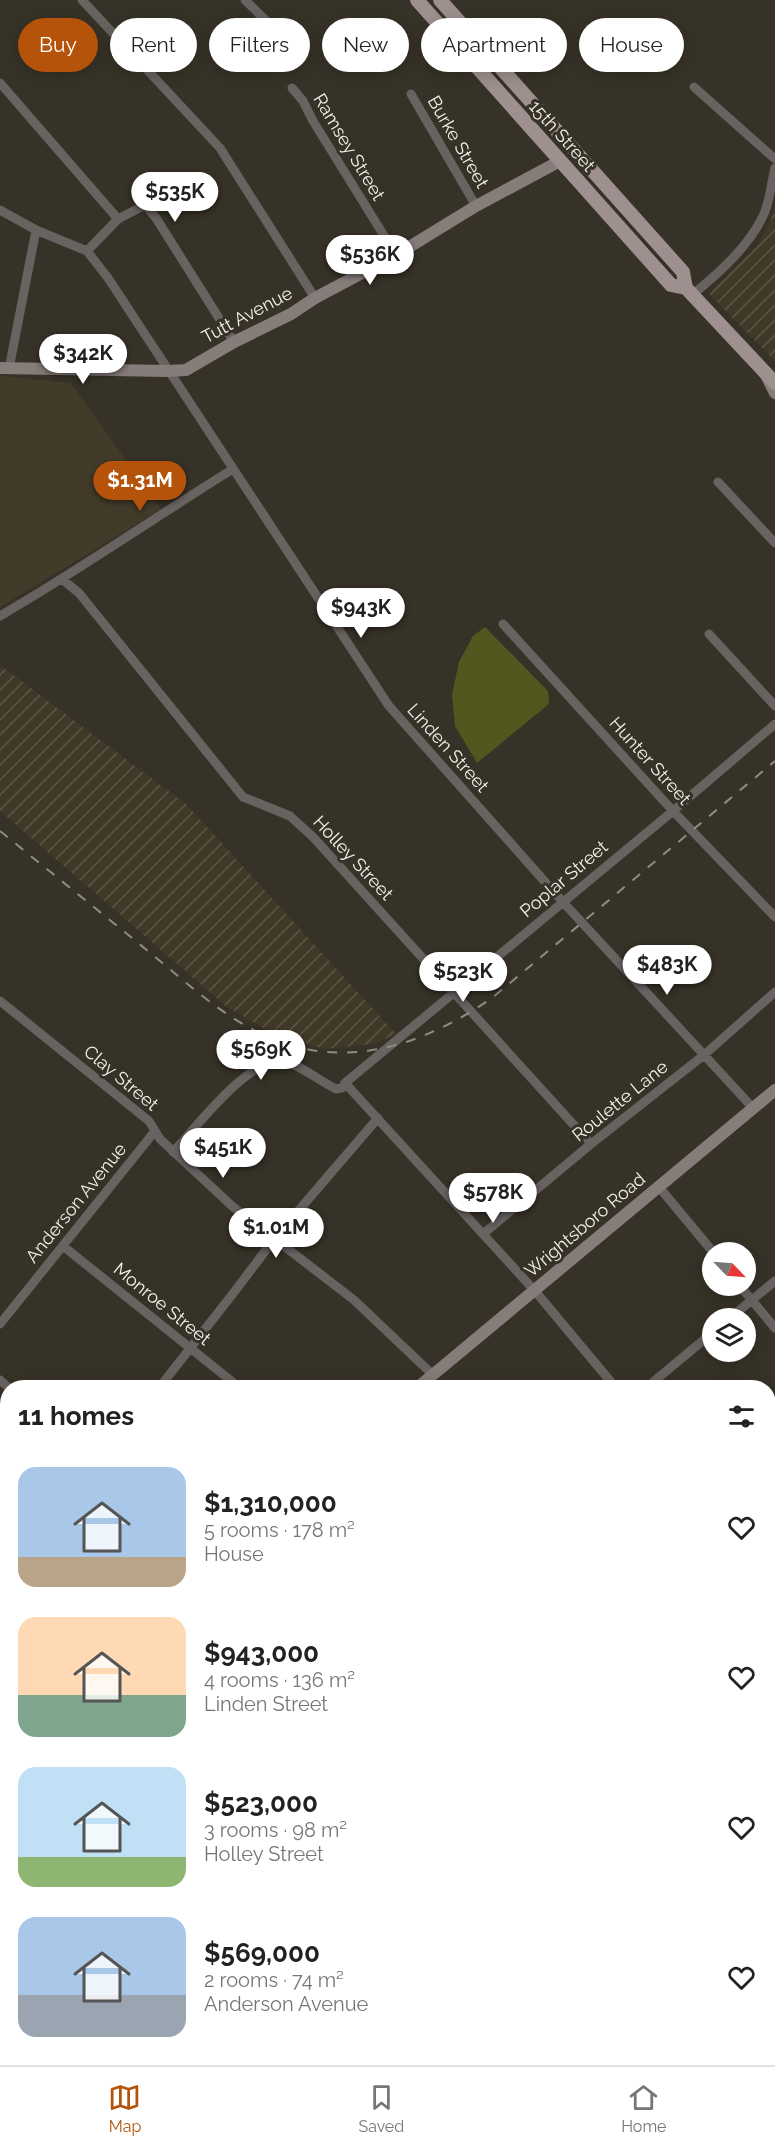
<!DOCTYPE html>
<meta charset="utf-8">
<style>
body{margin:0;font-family:Raleway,sans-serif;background:#f2f2f2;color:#222;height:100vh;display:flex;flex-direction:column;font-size:22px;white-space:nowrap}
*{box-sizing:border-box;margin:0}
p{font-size:20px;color:#767676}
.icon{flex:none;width:33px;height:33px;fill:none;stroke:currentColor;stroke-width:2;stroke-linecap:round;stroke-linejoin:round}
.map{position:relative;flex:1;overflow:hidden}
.drawer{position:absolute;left:0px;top:1380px;width:776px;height:686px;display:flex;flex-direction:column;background:#fff;border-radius:24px 24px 0 0;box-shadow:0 3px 15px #0003}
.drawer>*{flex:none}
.banner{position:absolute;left:18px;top:18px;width:740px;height:54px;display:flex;gap:12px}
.needle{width:39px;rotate:115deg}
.tools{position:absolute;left:702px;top:1242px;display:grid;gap:12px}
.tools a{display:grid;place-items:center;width:54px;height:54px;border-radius:50%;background:#fff;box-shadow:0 3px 15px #0003;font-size:30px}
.price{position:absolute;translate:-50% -51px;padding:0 14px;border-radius:21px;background:#fff;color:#222;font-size:20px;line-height:39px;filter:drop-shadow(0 2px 3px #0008)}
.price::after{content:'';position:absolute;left:50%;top:36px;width:18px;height:14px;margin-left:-9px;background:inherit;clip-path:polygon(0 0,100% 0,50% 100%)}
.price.selected{background:#b45309;color:#fff}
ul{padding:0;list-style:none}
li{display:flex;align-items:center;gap:18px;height:150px;padding:0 18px}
li span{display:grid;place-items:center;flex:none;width:168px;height:120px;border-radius:18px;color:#555}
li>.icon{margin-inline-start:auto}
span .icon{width:72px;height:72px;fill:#fffc;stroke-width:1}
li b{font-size:26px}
h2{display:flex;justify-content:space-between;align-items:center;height:72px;padding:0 18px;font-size:26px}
.pill{padding:0 21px;border-radius:27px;background:#fff;box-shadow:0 3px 15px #0003;font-size:21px;line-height:54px}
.pill.selected{background:#b45309;color:#fff}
.tab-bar{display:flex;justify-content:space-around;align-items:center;height:84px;border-top:2px solid #e0e0e0;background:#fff;font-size:16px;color:#767676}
.tab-bar a{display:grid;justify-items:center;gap:3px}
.tab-bar .selected{color:#b45309}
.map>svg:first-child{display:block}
.built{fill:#433b2a}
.industrial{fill:url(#industrial-furrows)}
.green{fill:#52571f}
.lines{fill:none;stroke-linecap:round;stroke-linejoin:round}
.street{stroke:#686261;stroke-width:9}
.secondary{stroke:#867c7a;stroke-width:12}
.primary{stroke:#9d908e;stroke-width:14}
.rail{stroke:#908c83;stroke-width:2;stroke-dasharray:10 10;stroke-linecap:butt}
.labels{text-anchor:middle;stroke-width:6;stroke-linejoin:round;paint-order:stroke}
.street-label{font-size:18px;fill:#f3f0e9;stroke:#373227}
</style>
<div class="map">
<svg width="775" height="2065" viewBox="0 0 775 2065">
<defs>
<pattern id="industrial-furrows" width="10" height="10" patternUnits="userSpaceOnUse" patternTransform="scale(1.5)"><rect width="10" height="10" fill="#413928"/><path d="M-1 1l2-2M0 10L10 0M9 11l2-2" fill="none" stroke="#5d5647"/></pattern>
</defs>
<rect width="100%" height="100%" fill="#373227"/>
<!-- built -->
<path class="built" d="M 0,376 L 71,383 L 161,509 L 0,607 Z
M 768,1795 L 775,1804 L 775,1915 L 768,1921 Z
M 364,2058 L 610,2058 L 602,2065 L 363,2065 Z"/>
<!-- industrial -->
<path class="industrial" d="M 775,205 L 775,361 L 709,294 L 757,246 L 771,220 Z
M 0,665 L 186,804 L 396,1034 L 374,1044 L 323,1049 L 272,1033 L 227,1007 L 0,811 Z"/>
<!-- green -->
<path class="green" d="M 485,627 L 548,691 L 549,704 L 477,763 L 455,726 L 452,695 L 459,662 L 473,636 Z"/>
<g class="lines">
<!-- street -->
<path class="street" d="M 82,0 L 220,148 L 315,298
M 245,0 L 299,53
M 0,83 L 118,219
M 694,87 L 775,159
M 292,88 L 303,101 L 313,121 L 396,255
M 411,94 L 476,206
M 0,210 L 36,230 L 87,251 L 108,278 L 389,706 L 562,901 L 753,1108
M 87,251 L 118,219 L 145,205 L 156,218 L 234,342
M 692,295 C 718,274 747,248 762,218 C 770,204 771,183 775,168
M 9,369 L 36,230
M 718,482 L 775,543
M 63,580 L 79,593 L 243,797 L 290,816 L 313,837 L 591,1144
M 0,616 C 80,570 155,517 233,469
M 503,624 L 673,811 L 775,917
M 709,634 L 775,706
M 0,1001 L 149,1121 L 160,1139 L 232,1206 L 354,1300 L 432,1374
M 345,1083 L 535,1291 L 616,1388
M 173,1152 C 195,1129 249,1057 282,1061 C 298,1063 321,1082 336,1089 L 342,1088 L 345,1083 L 673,811 L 775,724
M 659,1187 L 713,1252
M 483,1234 L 591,1144 L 704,1055 L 775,992
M 63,1246 L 240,1388
M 740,1286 L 775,1328
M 730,1318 L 775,1281
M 0,1324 L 155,1131
M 0,1380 L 9,1388
M 159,1388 L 235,1291 L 275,1238 L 378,1118
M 646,1388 L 712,1333
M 768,1572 L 775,1581
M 0,1582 L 8,1573
M 768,1684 L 775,1677
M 0,1749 L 8,1756
M 768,1783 L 775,1792
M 20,2065 L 27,2058
M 125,2065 L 132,2058
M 357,2065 L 358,2058"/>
<!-- secondary -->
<path class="secondary" d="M 0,368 L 168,371 L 186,370 L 234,342 L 291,314 L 315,298 L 396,255 L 476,206 L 560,161
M 766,375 L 775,393
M 417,1388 L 775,1090
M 0,1775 L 8,1767
M 768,1945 L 775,1939
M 0,1954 L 8,1963
M 93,2058 L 99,2065
M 631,2065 L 639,2058"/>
<!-- primary -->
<path class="primary" d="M 417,0 L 671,285 L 686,288
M 440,0 L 683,272 L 686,288 L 775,383"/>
<!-- rail -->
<path class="rail" d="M 0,831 C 49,871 99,911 148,951 C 181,978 213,1008 250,1028 C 334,1075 418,1049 492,998 L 775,761"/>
</g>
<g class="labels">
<!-- street labels -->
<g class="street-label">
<text transform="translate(562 136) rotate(48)" y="6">15th Street</text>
<text transform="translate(458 142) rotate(60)" y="6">Burke Street</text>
<text transform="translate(349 147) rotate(59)" y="6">Ramsey Street</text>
<text transform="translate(247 315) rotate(-28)" y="6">Tutt Avenue</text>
<text transform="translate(448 748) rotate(48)" y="6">Linden Street</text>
<text transform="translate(650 761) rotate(48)" y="6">Hunter Street</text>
<text transform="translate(353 858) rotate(47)" y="6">Holley Street</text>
<text transform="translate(564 879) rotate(-40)" y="6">Poplar Street</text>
<text transform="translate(121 1078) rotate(40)" y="6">Clay Street</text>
<text transform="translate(620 1101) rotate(-39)" y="6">Roulette Lane</text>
<text transform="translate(76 1203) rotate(-51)" y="6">Anderson Avenue</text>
<text transform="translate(585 1225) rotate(-40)" y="6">Wrightsboro Road</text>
<text transform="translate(162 1304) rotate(39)" y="6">Monroe Street</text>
</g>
</g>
</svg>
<div class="tools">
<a><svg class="needle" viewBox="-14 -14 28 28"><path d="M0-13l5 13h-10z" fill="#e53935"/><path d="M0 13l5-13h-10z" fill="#767676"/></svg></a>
<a><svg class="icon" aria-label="layers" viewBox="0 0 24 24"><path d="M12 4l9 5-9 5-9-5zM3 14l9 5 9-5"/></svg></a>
</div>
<b class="price" style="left:175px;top:223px">$535K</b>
<b class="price" style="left:370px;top:286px">$536K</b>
<b class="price" style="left:83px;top:385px">$342K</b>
<b class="price selected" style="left:140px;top:512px">$1.31M</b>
<b class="price" style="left:361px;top:639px">$943K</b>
<b class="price" style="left:667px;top:996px">$483K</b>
<b class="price" style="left:463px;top:1003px">$523K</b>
<b class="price" style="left:261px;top:1081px">$569K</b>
<b class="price" style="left:223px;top:1179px">$451K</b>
<b class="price" style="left:493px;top:1224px">$578K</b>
<b class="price" style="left:276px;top:1259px">$1.01M</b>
<div class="banner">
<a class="pill selected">Buy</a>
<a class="pill">Rent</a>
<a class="pill">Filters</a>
<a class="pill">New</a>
<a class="pill">Apartment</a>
<a class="pill">House</a>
</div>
<section class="drawer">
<h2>11 homes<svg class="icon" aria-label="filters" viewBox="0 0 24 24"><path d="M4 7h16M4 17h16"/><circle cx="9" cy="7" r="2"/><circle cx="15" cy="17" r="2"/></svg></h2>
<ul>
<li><span style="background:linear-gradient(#a9c7e8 75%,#b9a48a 0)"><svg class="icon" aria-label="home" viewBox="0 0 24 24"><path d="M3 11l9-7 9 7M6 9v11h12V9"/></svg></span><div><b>$1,310,000</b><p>5 rooms · 178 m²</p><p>House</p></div><svg class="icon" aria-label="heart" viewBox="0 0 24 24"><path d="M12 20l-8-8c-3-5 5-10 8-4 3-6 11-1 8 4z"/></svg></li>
<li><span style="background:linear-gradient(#ffd9b3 65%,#7fa58c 0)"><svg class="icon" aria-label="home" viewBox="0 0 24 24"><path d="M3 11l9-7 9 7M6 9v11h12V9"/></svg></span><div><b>$943,000</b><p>4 rooms · 136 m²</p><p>Linden Street</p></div><svg class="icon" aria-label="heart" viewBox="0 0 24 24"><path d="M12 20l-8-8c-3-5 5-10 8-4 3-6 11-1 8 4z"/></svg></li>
<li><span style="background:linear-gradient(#bfe0f5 75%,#8fb573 0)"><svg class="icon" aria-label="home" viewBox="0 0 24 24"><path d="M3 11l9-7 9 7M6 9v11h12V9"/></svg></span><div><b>$523,000</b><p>3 rooms · 98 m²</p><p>Holley Street</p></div><svg class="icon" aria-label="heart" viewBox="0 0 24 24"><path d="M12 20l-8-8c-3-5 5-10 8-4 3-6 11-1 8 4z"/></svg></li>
<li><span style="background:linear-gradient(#a9c7e8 65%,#9aa5b1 0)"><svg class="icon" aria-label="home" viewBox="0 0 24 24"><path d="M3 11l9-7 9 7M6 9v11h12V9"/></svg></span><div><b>$569,000</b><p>2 rooms · 74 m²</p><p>Anderson Avenue</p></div><svg class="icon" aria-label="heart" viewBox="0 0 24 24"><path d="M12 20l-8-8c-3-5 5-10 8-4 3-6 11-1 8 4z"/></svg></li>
</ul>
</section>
</div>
<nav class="tab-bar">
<a class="selected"><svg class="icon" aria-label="map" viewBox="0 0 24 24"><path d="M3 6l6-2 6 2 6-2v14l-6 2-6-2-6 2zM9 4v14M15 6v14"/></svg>Map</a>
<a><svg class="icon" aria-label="saved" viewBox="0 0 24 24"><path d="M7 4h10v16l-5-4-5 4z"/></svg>Saved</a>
<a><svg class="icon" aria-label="home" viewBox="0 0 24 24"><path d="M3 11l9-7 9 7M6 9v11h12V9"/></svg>Home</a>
</nav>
